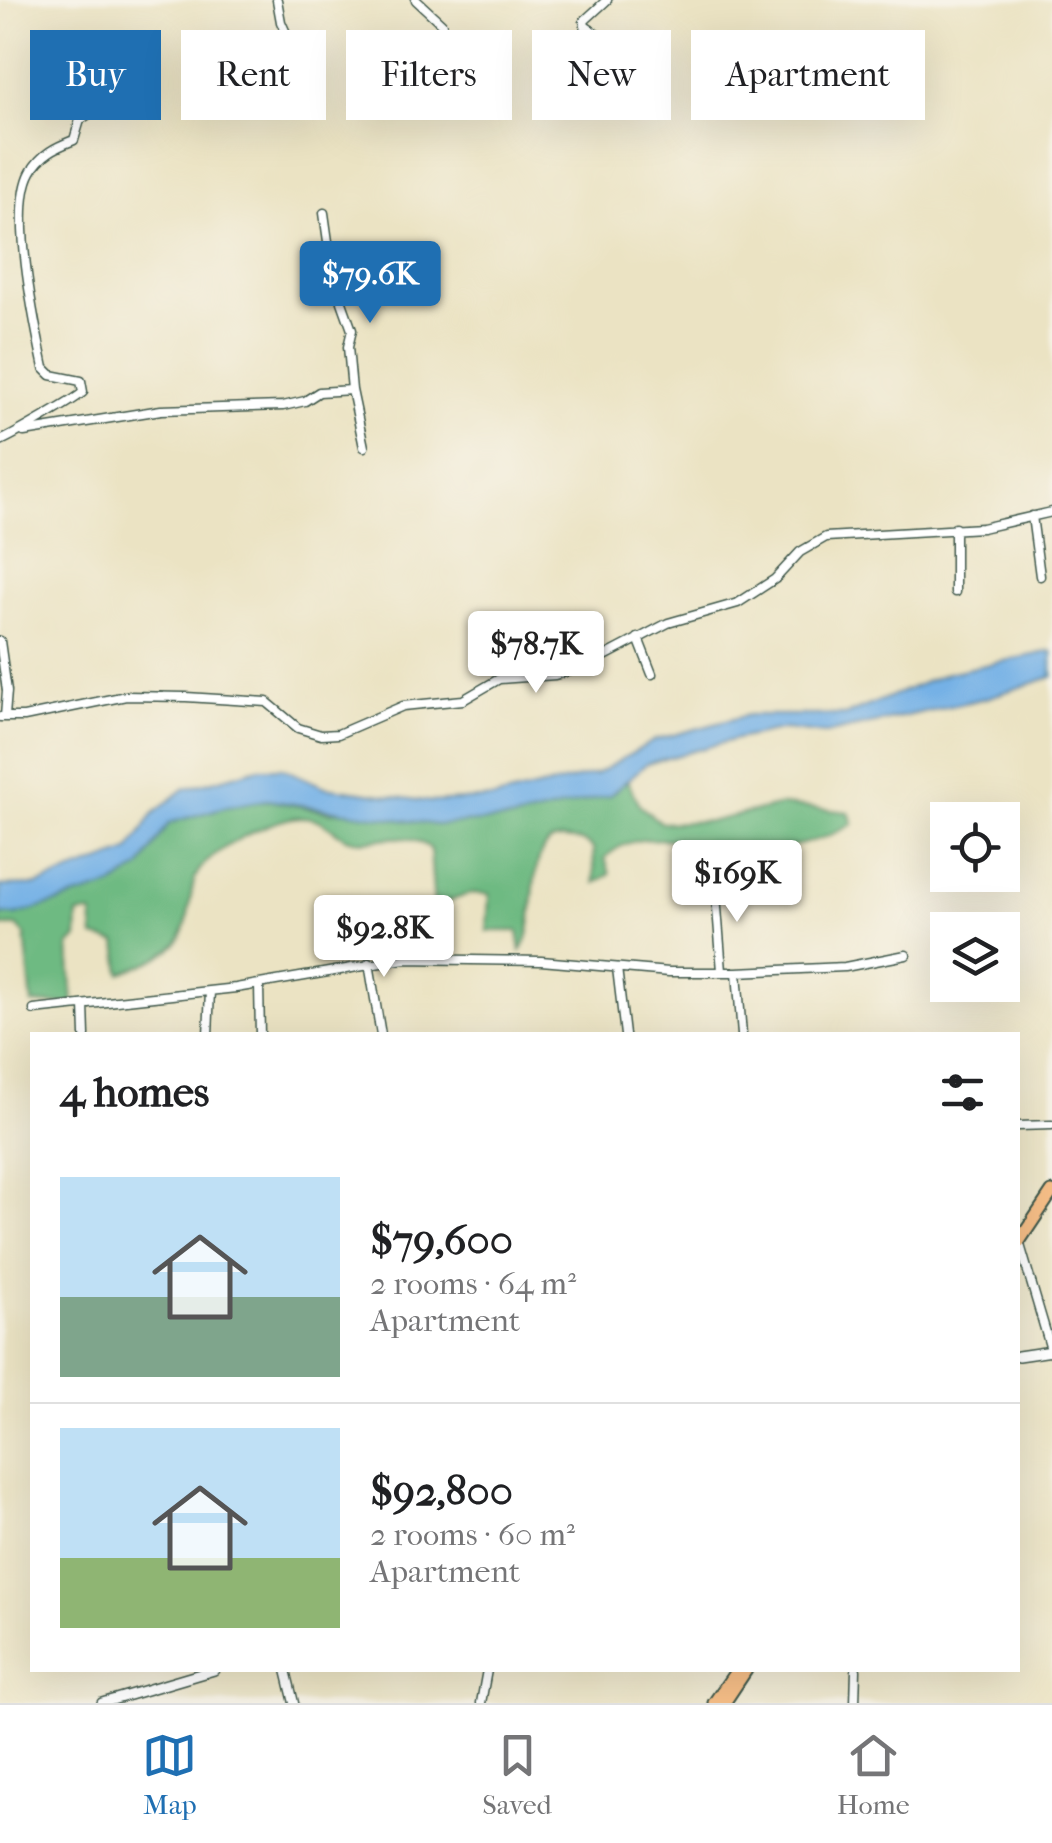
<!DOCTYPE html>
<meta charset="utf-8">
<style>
body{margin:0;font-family:"IM FELL French Canon",serif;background:#f2f2f2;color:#202124;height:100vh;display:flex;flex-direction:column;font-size:38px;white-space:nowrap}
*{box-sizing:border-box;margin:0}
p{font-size:32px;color:#757577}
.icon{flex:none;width:55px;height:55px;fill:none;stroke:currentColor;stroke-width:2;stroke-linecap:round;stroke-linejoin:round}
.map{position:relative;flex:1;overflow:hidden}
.panel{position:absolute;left:30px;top:1032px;width:990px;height:640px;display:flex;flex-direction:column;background:#fff;border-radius:0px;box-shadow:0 10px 40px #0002}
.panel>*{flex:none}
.top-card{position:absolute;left:30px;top:30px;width:992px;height:90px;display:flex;gap:20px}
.buttons{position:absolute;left:930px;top:802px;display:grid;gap:20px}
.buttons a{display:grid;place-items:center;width:90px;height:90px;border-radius:0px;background:#fff;box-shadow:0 10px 40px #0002;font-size:50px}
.price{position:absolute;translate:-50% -85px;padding:0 22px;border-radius:10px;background:#fff;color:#222;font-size:32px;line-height:65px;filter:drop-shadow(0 2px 5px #0008)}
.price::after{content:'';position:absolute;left:50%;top:60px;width:30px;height:22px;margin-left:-15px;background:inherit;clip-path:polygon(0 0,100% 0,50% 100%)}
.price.selected{background:#1f6fb2;color:#fff}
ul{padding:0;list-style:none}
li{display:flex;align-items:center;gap:30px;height:250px;padding:0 30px}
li+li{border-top:2px solid #e0e0e0}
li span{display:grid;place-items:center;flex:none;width:280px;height:200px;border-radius:0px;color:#555}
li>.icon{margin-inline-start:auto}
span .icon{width:120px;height:120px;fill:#fffc;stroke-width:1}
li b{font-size:42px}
h2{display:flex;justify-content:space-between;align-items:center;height:120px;padding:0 30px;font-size:42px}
.pill{padding:0 35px;border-radius:0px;background:#fff;box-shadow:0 10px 40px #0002;font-size:35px;line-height:90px}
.pill.selected{background:#1f6fb2;color:#fff}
.dock{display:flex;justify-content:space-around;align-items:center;height:140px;border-top:2px solid #e0e0e0;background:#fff;font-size:28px;color:#757577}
.dock a{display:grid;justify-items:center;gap:5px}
.dock .selected{color:#1f6fb2}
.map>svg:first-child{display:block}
.forest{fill:#6eba82;stroke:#467c5b;stroke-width:2.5}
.water{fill:#74b1e6;stroke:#4a778d;stroke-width:2.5}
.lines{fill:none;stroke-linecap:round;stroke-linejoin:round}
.minor-casing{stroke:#3e5649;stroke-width:11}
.tertiary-casing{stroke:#3e5649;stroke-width:12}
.primary-casing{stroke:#3e5649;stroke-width:15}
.minor{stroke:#fff;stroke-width:8}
.tertiary{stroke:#fff;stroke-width:9}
.primary{stroke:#f6be87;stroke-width:11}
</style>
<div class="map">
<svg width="1052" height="1703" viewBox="0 0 1052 1703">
<rect width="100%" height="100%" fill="#f7f3e8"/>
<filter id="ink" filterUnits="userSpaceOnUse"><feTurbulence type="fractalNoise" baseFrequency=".01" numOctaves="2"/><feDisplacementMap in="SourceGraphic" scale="20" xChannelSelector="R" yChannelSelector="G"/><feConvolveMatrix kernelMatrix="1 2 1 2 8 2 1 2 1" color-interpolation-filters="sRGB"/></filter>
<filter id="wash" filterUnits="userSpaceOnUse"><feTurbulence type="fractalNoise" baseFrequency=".0048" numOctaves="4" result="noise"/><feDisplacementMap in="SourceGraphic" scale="40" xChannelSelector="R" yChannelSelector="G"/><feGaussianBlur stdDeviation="2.25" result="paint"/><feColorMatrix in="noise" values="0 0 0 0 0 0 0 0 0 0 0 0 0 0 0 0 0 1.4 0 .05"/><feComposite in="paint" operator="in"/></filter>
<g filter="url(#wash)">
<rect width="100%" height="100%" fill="#ebe3c3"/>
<!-- forest -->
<path class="forest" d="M 627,780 L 639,805 L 661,823 L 713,821 L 782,805 L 849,812 L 853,824 C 825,840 792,848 760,851 C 733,854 714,850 688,860 L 678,855 L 678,840 C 651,838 626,837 605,858 L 610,874 L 595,883 L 593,848 C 584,840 576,840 563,839 C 521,837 542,925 521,951 L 518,931 L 487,931 L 489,894 L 471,893 L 434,907 L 430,848 C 396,826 373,848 347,838 C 331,832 325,816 299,817 C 271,819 206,851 195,878 C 188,897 191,928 176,944 C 161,959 140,966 121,973 L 117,943 L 94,937 L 92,913 L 78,914 L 77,938 L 69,946 L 73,1004 L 32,1004 L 25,935 L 17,926 L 0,926 L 0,914 L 16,915 L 140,868 L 169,823 L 225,807 L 267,800 L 330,812 L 610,795 Z"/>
<!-- water -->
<path class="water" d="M 1052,651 L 1052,677 L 986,698 L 825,734 L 785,729 L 736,739 L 646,764 L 610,795 L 515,819 L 436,825 L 267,800 L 225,807 L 169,823 L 140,868 L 112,886 L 16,915 L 0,914 L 0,886 L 37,885 L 129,851 L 153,814 L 184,789 L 259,768 L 282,768 L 325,787 L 432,802 L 496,798 L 596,774 L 655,740 L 748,715 L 846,715 L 947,673 Z"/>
</g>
<g filter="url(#ink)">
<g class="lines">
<!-- minor casing -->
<g class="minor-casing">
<path id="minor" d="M 277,0 L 281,22 L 316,100
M 416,0 L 442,24 L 443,39
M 597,34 L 585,26 L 584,21 L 607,0
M 324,213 L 333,277 L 352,330 L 348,347 L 352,390 L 364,447
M 24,432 L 161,410 L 283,406 L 305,401 L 319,392 L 352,390
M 0,441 C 9,438 80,397 83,392 L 81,381 L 51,375 L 44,368 C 35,325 10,210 31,172 C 41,154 56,147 74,140 L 80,120 L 100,107
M 1032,516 L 1040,576
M 955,528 L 955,592
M 638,638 L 652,674
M 0,641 L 7,691 L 5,716
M 0,717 L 24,717 L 126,696 L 186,697 L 267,702 L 298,728 L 321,735 L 338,734 L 403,706 L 463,700 L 499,679 L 555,675 L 584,667 L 668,623 L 738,603 L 775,579 L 800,552 L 826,537 L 982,528 L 1052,512
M 715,882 L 722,971
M 369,963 L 381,1035
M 617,968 L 625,1035
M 737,972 L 742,1035
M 259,985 L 260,1035
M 84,1005 L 85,1035
M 34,1010 L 236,988 L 404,959 L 541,961 L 669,972 L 737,972 L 845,967 L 906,955
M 208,1035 L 210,991
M 1018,1126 L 1052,1125
M 1018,1238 L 1052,1353
M 286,1670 L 294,1703
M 481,1703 L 487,1670
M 855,1703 L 856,1670"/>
</g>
<!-- tertiary casing -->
<g class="tertiary-casing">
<path id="tertiary" d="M 1018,1356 L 1052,1351
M 102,1703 L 214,1670"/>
</g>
<!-- primary casing -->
<g class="primary-casing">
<path id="primary" d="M 1018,1243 L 1052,1192
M 714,1703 L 737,1670
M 724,1703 L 746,1670"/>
</g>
<!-- minor -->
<use href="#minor" class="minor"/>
<!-- tertiary -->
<use href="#tertiary" class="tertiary"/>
<!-- primary -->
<use href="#primary" class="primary"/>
</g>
</g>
</svg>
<div class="buttons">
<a><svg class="icon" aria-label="locate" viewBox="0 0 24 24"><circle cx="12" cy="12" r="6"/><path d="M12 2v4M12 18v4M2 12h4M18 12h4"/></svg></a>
<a><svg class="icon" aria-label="layers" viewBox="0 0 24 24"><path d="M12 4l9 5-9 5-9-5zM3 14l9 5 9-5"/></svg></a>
</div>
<b class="price selected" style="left:370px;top:326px">$79.6K</b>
<b class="price" style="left:536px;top:696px">$78.7K</b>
<b class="price" style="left:737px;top:925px">$169K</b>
<b class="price" style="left:384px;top:980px">$92.8K</b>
<div class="top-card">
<a class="pill selected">Buy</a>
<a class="pill">Rent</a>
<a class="pill">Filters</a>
<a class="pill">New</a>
<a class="pill">Apartment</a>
</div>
<section class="panel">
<h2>4 homes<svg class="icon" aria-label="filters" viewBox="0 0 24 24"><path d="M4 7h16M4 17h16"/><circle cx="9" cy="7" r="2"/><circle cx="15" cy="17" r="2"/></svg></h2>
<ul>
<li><span style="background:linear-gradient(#bfe0f5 60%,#7fa58c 0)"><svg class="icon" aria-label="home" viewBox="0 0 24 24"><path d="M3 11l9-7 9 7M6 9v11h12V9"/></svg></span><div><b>$79,600</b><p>2 rooms · 64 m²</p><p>Apartment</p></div></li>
<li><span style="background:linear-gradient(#bfe0f5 65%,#8fb573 0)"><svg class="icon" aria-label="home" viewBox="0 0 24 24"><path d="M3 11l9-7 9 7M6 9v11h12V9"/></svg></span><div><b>$92,800</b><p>2 rooms · 60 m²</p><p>Apartment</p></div></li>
</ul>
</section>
</div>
<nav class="dock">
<a class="selected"><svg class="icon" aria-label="map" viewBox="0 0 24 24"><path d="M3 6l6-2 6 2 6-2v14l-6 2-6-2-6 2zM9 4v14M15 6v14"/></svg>Map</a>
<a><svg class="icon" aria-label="saved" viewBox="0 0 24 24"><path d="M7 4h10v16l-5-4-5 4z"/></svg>Saved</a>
<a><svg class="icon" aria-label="home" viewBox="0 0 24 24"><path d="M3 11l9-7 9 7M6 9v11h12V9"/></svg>Home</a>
</nav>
